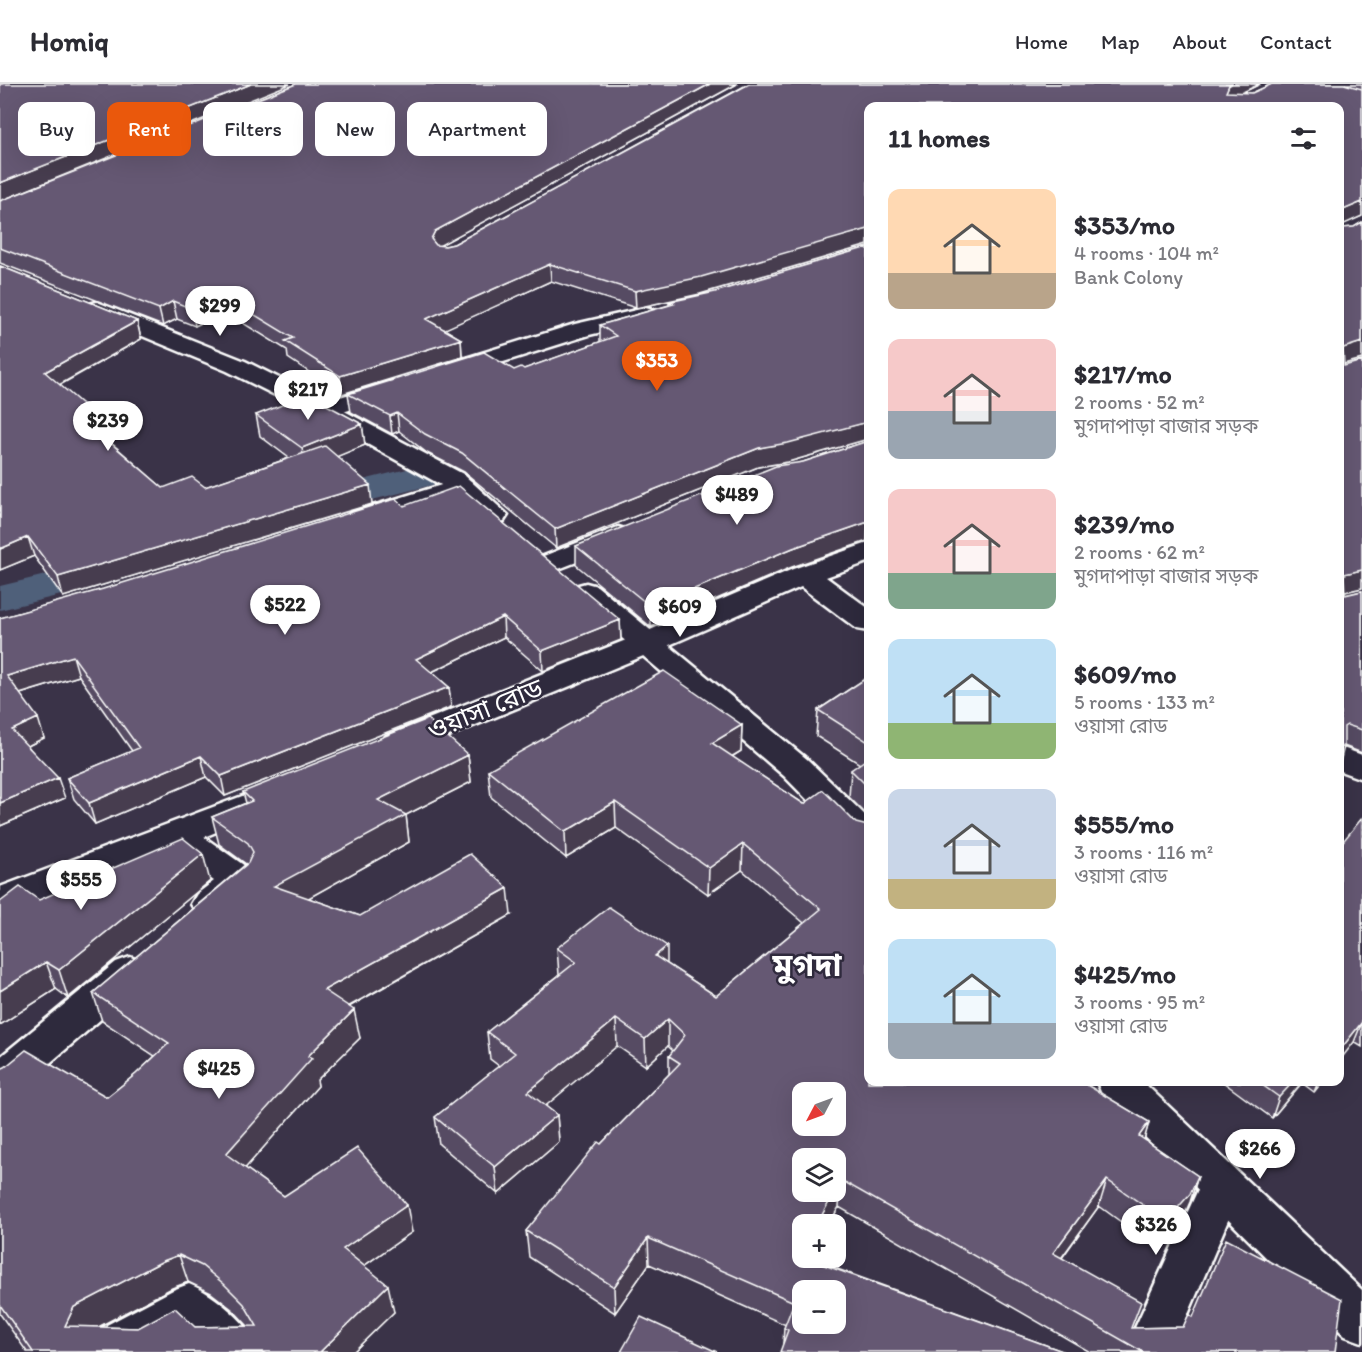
<!DOCTYPE html>
<meta charset="utf-8">
<style>
body{margin:0;font-family:Itim,"Noto Sans Bengali",sans-serif;background:#f7f7f7;color:#2b2b33;height:100vh;display:flex;flex-direction:column;font-size:22px;white-space:nowrap}
*{box-sizing:border-box;margin:0}
p{font-size:20px;color:#7c7c81}
.icon{flex:none;width:33px;height:33px;fill:none;stroke:currentColor;stroke-width:2;stroke-linecap:round;stroke-linejoin:round}
.map{position:relative;flex:1;overflow:hidden}
.details{position:absolute;left:864px;top:18px;width:480px;height:984px;display:flex;flex-direction:column;background:#fff;border-radius:12px;box-shadow:0 6px 24px #0002}
.details>*{flex:none}
.guide{position:absolute;left:18px;top:18px;width:570px;height:54px;display:flex;gap:12px}
.needle{width:39px;rotate:229deg}
.tools{position:absolute;left:792px;top:998px;display:grid;gap:12px}
.tools a{display:grid;place-items:center;width:54px;height:54px;border-radius:12px;background:#fff;box-shadow:0 6px 24px #0002;font-size:30px}
.price{position:absolute;translate:-50% -51px;padding:0 14px;border-radius:21px;background:#fff;color:#222;font-size:20px;line-height:39px;filter:drop-shadow(0 2px 3px #0008)}
.price::after{content:'';position:absolute;left:50%;top:36px;width:18px;height:14px;margin-left:-9px;background:inherit;clip-path:polygon(0 0,100% 0,50% 100%)}
.price.current{background:#ea580c;color:#fff}
ul{padding:0;list-style:none}
li{display:flex;align-items:center;gap:18px;height:150px;padding:0 24px}
li span{display:grid;place-items:center;flex:none;width:168px;height:120px;border-radius:12px;color:#555}
li>.icon{margin-inline-start:auto}
span .icon{width:72px;height:72px;fill:#fffc;stroke-width:1}
li b{font-size:26px}
h2{display:flex;justify-content:space-between;align-items:center;height:72px;padding:0 24px;font-size:26px}
.tag{padding:0 21px;border-radius:12px;background:#fff;box-shadow:0 6px 24px #0002;font-size:21px;line-height:54px}
.tag.current{background:#ea580c;color:#fff}
header{display:flex;align-items:center;gap:36px;box-sizing:border-box;height:84px;padding:0 30px;background:#fff;border-bottom:2px solid #e1e1e2}
header strong{font-size:28px}
nav{display:flex;gap:33px;margin-inline-start:auto;font-size:21px}
.map>svg:first-child{display:block}
.lines{fill:none;stroke-linecap:round;stroke-linejoin:round}
.canal{fill:#50607a;fill-rule:evenodd}
.minor-casing{stroke:#fff;stroke-width:5}
.tertiary-casing{stroke:#fff;stroke-width:5}
.minor{fill:#2f2a3d;fill-rule:evenodd}
.tertiary{fill:#2f2a3d;fill-rule:evenodd}
.wall{fill:#574c63;stroke:#fff;stroke-width:1.5;fill-rule:evenodd}
.shaded-wall{fill:#473e50;stroke:#fff;stroke-width:1.5}
.building{fill:#655873;stroke:#fff;stroke-width:1.5;fill-rule:evenodd}
.labels{text-anchor:middle;stroke-width:5;stroke-linejoin:round;paint-order:stroke}
.street-label{font-size:26px;fill:#fff;stroke:#2f2a3d}
.district-label{font-size:32px;font-weight:bold;fill:#fff;stroke:#2f2a3d}
</style>
<header>
<strong>Homiq</strong>
<nav><a>Home</a><a>Map</a><a>About</a><a>Contact</a></nav>
</header>
<div class="map">
<svg width="1362" height="1268" viewBox="0 0 1362 1268">
<rect width="100%" height="100%" fill="#3a3348"/>
<filter id="ink" filterUnits="userSpaceOnUse"><feTurbulence type="fractalNoise" baseFrequency=".0167" numOctaves="2"/><feDisplacementMap in="SourceGraphic" scale="12" xChannelSelector="R" yChannelSelector="G"/><feConvolveMatrix kernelMatrix="1 2 1 2 8 2 1 2 1" color-interpolation-filters="sRGB"/></filter>
<g filter="url(#ink)">
<g class="lines">
<!-- canal -->
<path class="canal" d="M 515,358 L 528,361 L 533,369 L 528,377 L 312,431 L 299,428 L 293,420 L 299,412 Z
M 112,475 L 126,479 L 132,487 L 126,495 L 0,526 L 0,502 Z"/>
<!-- minor casing -->
<g class="minor-casing">
<path id="minor" d="M 645,224 L 653,226 L 657,231 L 653,236 L 589,251 L 449,295 L 440,292 L 436,287 L 440,282 L 575,240 Z
M 391,297 L 400,300 L 404,305 L 400,310 L 324,334 L 315,331 L 311,326 L 315,321 Z
M 461,395 L 471,397 L 475,403 L 471,409 L 360,444 L 350,441 L 346,435 L 350,429 Z
M 618,443 L 628,446 L 632,452 L 628,458 L 551,488 L 541,485 L 536,479 L 541,473 Z
M 868,459 L 868,478 L 826,493 L 868,524 L 868,547 L 857,545 L 801,503 L 658,566 L 410,668 L 398,671 L 386,668 L 381,660 L 386,652 L 636,552 L 793,485 Z
M 1340,663 L 1362,671 L 1362,695 L 1340,687 Z
M 253,708 L 265,712 L 270,720 L 265,728 L 204,753 L 252,787 L 257,796 C 249,810 228,832 211,833 C 207,834 201,831 197,830 L 191,820 L 197,810 L 214,797 L 171,765 L 0,832 L 0,803 Z
M 130,873 L 144,878 L 149,888 L 144,898 L 15,1009 L 0,1014 L 0,973 L 116,878 Z
M 1221,1082 L 1236,1088 L 1243,1101 L 1172,1268 L 1124,1268 L 1206,1088 Z
M 189,1200 C 215,1210 251,1242 263,1268 L 206,1268 L 185,1248 L 148,1268 L 79,1268 L 86,1252 L 173,1206 Z"/>
</g>
<!-- tertiary casing -->
<g class="tertiary-casing">
<path id="tertiary" d="M 97,218 L 245,277 L 333,321 L 463,390 L 508,431 L 504,437 L 494,439 L 484,437 L 443,402 L 315,331 L 227,287 L 89,230 L 85,225 L 89,220 Z
M 586,499 L 597,502 L 808,676 L 868,734 L 868,767 L 855,764 L 784,692 L 575,514 L 571,508 L 575,502 Z
M 1097,998 L 1143,998 L 1362,1206 L 1362,1258 L 1345,1252 L 1102,1010 Z"/>
</g>
<!-- minor -->
<use href="#minor" class="minor"/>
<!-- tertiary -->
<use href="#tertiary" class="tertiary"/>
</g>
<!-- wall -->
<path class="wall" d="M 296,0 L 737,0 L 440,161 L 445,162 L 454,160 L 748,0 L 1260,0 L 1242,9 L 1252,9 L 1272,0 L 1344,0 L 1353,3 L 1345,0 L 1362,0 L 1362,132 L 1343,140 L 1343,144 L 1354,143 L 1362,138 L 1362,275 L 1344,280 L 1344,282 L 1362,277 L 1362,504 L 1345,508 L 1345,511 L 1362,507 L 1362,669 L 1344,662 L 1340,679 L 1340,22 L 868,22 L 868,161 L 700,210 L 636,224 L 551,197 L 444,245 L 461,255 L 462,273 L 342,310 L 288,274 L 287,266 L 225,228 L 195,242 L 177,235 L 163,242 L 0,179 L 0,117 Z
M 868,163 L 868,355 L 788,378 L 758,383 L 556,464 L 464,388 L 427,369 L 399,347 L 392,350 L 351,328 L 348,310 L 514,286 L 524,285 L 600,258 L 600,241 L 669,221 L 669,218 L 715,208 Z
M 0,182 L 137,237 L 141,255 L 60,301 L 93,343 L 163,404 L 205,403 L 289,374 L 260,352 L 256,331 L 362,340 L 365,361 L 337,372 L 372,420 L 63,513 L 34,472 L 0,486 Z
M 868,357 L 868,459 L 867,457 L 792,483 L 651,543 L 576,481 L 576,462 L 803,378 Z
M 404,422 L 620,536 L 621,556 L 543,587 L 504,553 L 432,588 L 449,603 L 451,623 L 225,712 L 206,693 L 95,740 L 74,715 L 67,694 L 132,667 L 79,592 L 20,610 L 44,654 L 28,662 L 65,714 L 0,742 L 0,534 Z
M 868,593 L 868,732 L 849,713 L 851,686 L 860,680 L 816,652 L 818,626 Z
M 742,641 L 741,667 L 732,673 L 804,720 L 868,998 L 1089,999 L 1088,1002 L 1149,1038 L 1144,1055 L 1198,1092 L 1190,1118 L 1182,1136 L 1157,1164 L 1099,1122 L 1062,1174 L 1132,1244 L 1183,1243 L 1193,1233 L 1335,1268 L 1090,1268 L 839,1123 L 802,1173 L 811,1173 L 810,1175 L 1065,1268 L 783,1259 L 784,1244 L 786,1241 L 649,1180 L 615,1229 L 529,1173 L 526,1147 L 601,1060 L 669,990 L 669,972 L 673,967 L 668,962 L 646,982 L 617,962 L 545,1022 L 557,1031 L 559,1058 L 498,1110 L 439,1060 L 435,1033 L 499,982 L 490,975 L 487,948 L 559,891 L 557,864 L 667,880 L 716,912 L 804,839 L 742,786 L 708,810 L 616,744 L 566,774 L 491,713 L 488,686 Z
M 468,671 L 471,698 L 406,731 L 409,758 L 308,814 L 360,832 L 511,831 L 349,923 L 360,954 L 317,996 L 318,1002 L 245,1084 L 284,1112 L 412,1148 L 364,1182 L 394,1228 L 353,1268 L 27,1268 L 0,1230 L 0,985 L 107,1013 L 136,990 L 155,972 L 102,937 L 93,909 L 246,780 L 219,760 L 212,733 L 246,719 L 243,708 ZM 188,1198 L 211,1209 L 233,1226 L 248,1242 L 138,1244 L 99,1243 L 172,1204 Z
M 1362,734 L 1362,963 L 1354,958 Z
M 210,797 L 68,914 L 56,905 L 0,941 L 39,816 Z
M 1223,998 L 1322,998 L 1314,1008 L 1302,999 L 1272,1034 Z"/>
<!-- shaded-wall -->
<path class="shaded-wall" d="M 251,0 L 290,0 L 0,117 L 0,99 Z
M 710,0 L 737,0 L 437,163 L 431,155 L 435,147 Z
M 1232,0 L 1260,0 L 1226,16 L 1226,8 L 1229,1 Z
M 1362,118 L 1362,132 L 1340,142 L 1343,126 Z
M 868,145 L 868,161 L 700,210 L 636,224 L 635,207 Z
M 550,180 L 551,197 L 428,253 L 426,235 Z
M 222,211 L 225,228 L 195,242 L 192,225 Z
M 173,217 L 177,235 L 163,242 L 159,225 Z
M 137,237 L 141,255 L 50,306 L 45,288 Z
M 461,255 L 462,273 L 342,310 L 340,292 Z
M 1362,258 L 1362,275 L 1340,281 L 1343,264 Z
M 89,326 L 93,344 L 77,330 Z
M 397,329 L 399,347 L 392,350 L 390,332 Z
M 868,338 L 868,355 L 788,378 L 758,383 L 556,464 L 555,445 L 759,364 Z
M 362,340 L 365,361 L 305,386 L 302,364 Z
M 370,401 L 372,420 L 63,513 L 58,493 Z
M 868,438 L 867,457 L 792,483 L 651,543 L 651,523 L 793,464 Z
M 28,453 L 34,472 L 0,486 L 0,465 Z
M 1362,486 L 1362,504 L 1340,509 L 1344,490 Z
M 503,533 L 504,553 L 419,594 L 416,575 Z
M 620,536 L 621,556 L 543,587 L 542,567 Z
M 73,572 L 79,592 L 13,612 L 7,592 Z
M 449,603 L 451,623 L 225,712 L 221,692 Z
M 38,634 L 44,654 L 19,666 L 12,646 Z
M 742,641 L 741,667 L 711,685 L 712,659 Z
M 468,671 L 471,698 L 406,731 L 409,758 L 280,830 L 274,802 L 378,716 Z
M 201,672 L 206,693 L 95,740 L 89,719 Z
M 58,694 L 65,714 L 0,742 L 0,719 Z
M 615,718 L 616,744 L 566,774 L 565,748 Z
M 743,760 L 742,786 L 708,810 L 709,784 Z
M 203,770 L 210,797 L 68,914 L 59,886 Z
M 508,804 L 511,831 L 330,933 L 324,906 Z
M 667,862 L 667,889 L 655,872 Z
M 46,878 L 56,905 L 0,941 L 0,907 Z
M 354,926 L 360,954 L 317,996 L 318,1002 L 233,1098 L 226,1070 L 308,972 Z
M 616,935 L 617,962 L 530,1035 L 528,1008 Z
M 668,935 L 668,962 L 646,982 L 645,955 Z
M 1362,938 L 1354,958 L 1340,976 L 1340,966 Z
M 1293,998 L 1302,998 L 1272,1034 L 1279,1013 Z
M 1318,998 L 1322,998 L 1314,1008 Z
M 557,1031 L 559,1058 L 498,1110 L 495,1083 Z
M 1149,1038 L 1142,1064 L 1139,1052 Z
M 1198,1092 L 1190,1118 L 1182,1136 L 1157,1164 L 1166,1137 Z
M 841,1096 L 839,1123 L 829,1140 L 817,1140 Z
M 1107,1096 L 1099,1122 L 1046,1195 L 1053,1169 Z
M 407,1121 L 412,1148 L 349,1192 L 343,1165 Z
M 648,1154 L 649,1180 L 615,1229 L 614,1203 Z
M 802,1166 L 802,1173 L 811,1173 L 797,1198 L 799,1172 Z
M 179,1171 L 188,1198 L 172,1204 L 85,1250 L 65,1242 L 74,1223 L 163,1177 Z
M 388,1201 L 394,1228 L 353,1268 L 320,1268 Z"/>
<!-- building -->
<path class="building" d="M 0,0 L 251,0 L 0,99 Z
M 296,0 L 710,0 L 435,147 L 431,155 L 436,161 L 445,162 L 454,160 L 749,0 L 1232,0 L 1229,1 L 1226,8 L 1252,9 L 1272,0 L 1344,0 L 1362,5 L 1362,118 L 1343,126 L 1343,144 L 1354,143 L 1362,138 L 1362,258 L 1343,264 L 1344,282 L 1362,277 L 1362,486 L 1344,490 L 1345,511 L 1362,507 L 1362,646 L 1347,641 L 1344,643 L 1344,664 L 1340,662 L 1340,22 L 868,22 L 868,145 L 701,193 L 635,207 L 550,180 L 426,235 L 461,255 L 340,292 L 285,257 L 293,254 L 222,211 L 192,225 L 173,217 L 159,225 L 0,164 L 0,117 Z
M 868,163 L 868,338 L 788,359 L 759,364 L 555,445 L 462,369 L 425,350 L 397,329 L 390,332 L 348,310 L 484,268 L 514,286 L 521,283 L 524,285 L 616,252 L 600,241 L 674,220 L 669,218 L 715,208 Z
M 0,182 L 137,237 L 45,288 L 89,326 L 77,330 L 163,404 L 192,393 L 205,403 L 325,362 L 370,401 L 58,493 L 28,453 L 0,465 Z
M 308,311 L 362,340 L 302,364 L 256,331 Z
M 868,357 L 868,438 L 793,464 L 651,523 L 576,462 L 776,382 L 803,378 Z
M 459,402 L 620,536 L 542,567 L 503,533 L 416,575 L 449,603 L 221,692 L 201,672 L 89,719 L 67,694 L 139,664 L 73,572 L 7,592 L 38,634 L 12,646 L 58,694 L 0,719 L 0,534 L 103,505 L 388,417 L 396,415 L 404,422 Z
M 664,587 L 742,641 L 712,659 L 804,720 L 823,706 L 856,739 L 868,742 L 868,998 L 1087,998 L 1089,999 L 1087,1001 L 1149,1038 L 1139,1052 L 1198,1092 L 1190,1110 L 1166,1137 L 1107,1096 L 1053,1169 L 1141,1218 L 1131,1244 L 1183,1243 L 1189,1230 L 1193,1233 L 1226,1155 L 1342,1215 L 1335,1268 L 1143,1268 L 841,1096 L 836,1107 L 836,1074 L 802,1074 L 802,1107 L 835,1107 L 817,1140 L 802,1140 L 802,1166 L 799,1172 L 1065,1268 L 780,1268 L 788,1246 L 784,1244 L 794,1218 L 648,1154 L 614,1203 L 526,1147 L 598,1058 L 601,1060 L 680,979 L 669,972 L 685,951 L 668,935 L 645,955 L 616,935 L 528,1008 L 557,1031 L 495,1083 L 435,1033 L 515,969 L 487,948 L 576,878 L 557,864 L 609,823 L 667,862 L 655,872 L 716,912 L 821,825 L 743,760 L 709,784 L 615,718 L 565,748 L 488,686 ZM 802,1008 L 836,1008 L 836,1041 L 802,1041 ZM 802,1206 L 836,1206 L 836,1239 L 802,1239 Z
M 868,593 L 868,658 L 818,626 Z
M 428,635 L 468,671 L 378,716 L 406,731 L 274,802 L 360,832 L 470,770 L 508,804 L 324,906 L 354,926 L 308,972 L 312,974 L 226,1070 L 284,1112 L 357,1064 L 407,1121 L 343,1165 L 388,1201 L 320,1268 L 33,1268 L 0,1221 L 0,985 L 5,983 L 26,966 L 107,1013 L 136,990 L 169,959 L 93,909 L 248,779 L 253,768 L 248,759 L 212,733 L 252,717 L 243,708 ZM 179,1171 L 202,1182 L 224,1200 L 244,1220 L 257,1242 L 195,1243 L 175,1224 L 138,1244 L 65,1242 L 74,1223 L 163,1177 Z
M 868,674 L 868,703 L 851,686 Z
M 1362,734 L 1362,938 L 1340,966 L 1340,761 Z
M 183,754 L 203,770 L 59,886 L 46,878 L 0,907 L 0,818 L 20,803 L 39,816 Z
M 1258,998 L 1293,998 L 1279,1013 Z
M 641,1233 L 717,1268 L 621,1268 Z"/>
</g>
<g class="labels">
<!-- street labels -->
<g class="street-label">
<text transform="translate(485 625) rotate(-22)" y="9">ওয়াসা রোড</text>
</g>
<!-- district labels -->
<g class="district-label">
<text x="807" y="892">মুগদা</text>
</g>
</g>
</svg>
<div class="tools">
<a><svg class="needle" viewBox="-14 -14 28 28"><path d="M0-13l5 13h-10z" fill="#e53935"/><path d="M0 13l5-13h-10z" fill="#7c7c81"/></svg></a>
<a><svg class="icon" aria-label="layers" viewBox="0 0 24 24"><path d="M12 4l9 5-9 5-9-5zM3 14l9 5 9-5"/></svg></a>
<a>+</a>
<a>−</a>
</div>
<b class="price" style="left:220px;top:253px">$299</b>
<b class="price current" style="left:657px;top:308px">$353</b>
<b class="price" style="left:308px;top:337px">$217</b>
<b class="price" style="left:108px;top:368px">$239</b>
<b class="price" style="left:737px;top:442px">$489</b>
<b class="price" style="left:285px;top:552px">$522</b>
<b class="price" style="left:680px;top:554px">$609</b>
<b class="price" style="left:81px;top:827px">$555</b>
<b class="price" style="left:219px;top:1016px">$425</b>
<b class="price" style="left:1260px;top:1096px">$266</b>
<b class="price" style="left:1156px;top:1172px">$326</b>
<div class="guide">
<a class="tag">Buy</a>
<a class="tag current">Rent</a>
<a class="tag">Filters</a>
<a class="tag">New</a>
<a class="tag">Apartment</a>
</div>
<section class="details">
<h2>11 homes<svg class="icon" aria-label="filters" viewBox="0 0 24 24"><path d="M4 7h16M4 17h16"/><circle cx="9" cy="7" r="2"/><circle cx="15" cy="17" r="2"/></svg></h2>
<ul>
<li><span style="background:linear-gradient(#ffd9b3 70%,#b9a48a 0)"><svg class="icon" aria-label="home" viewBox="0 0 24 24"><path d="M3 11l9-7 9 7M6 9v11h12V9"/></svg></span><div><b>$353/mo</b><p>4 rooms · 104 m²</p><p>Bank Colony</p></div></li>
<li><span style="background:linear-gradient(#f6c9c9 60%,#9aa5b1 0)"><svg class="icon" aria-label="home" viewBox="0 0 24 24"><path d="M3 11l9-7 9 7M6 9v11h12V9"/></svg></span><div><b>$217/mo</b><p>2 rooms · 52 m²</p><p>মুগদাপাড়া বাজার সড়ক</p></div></li>
<li><span style="background:linear-gradient(#f6c9c9 70%,#7fa58c 0)"><svg class="icon" aria-label="home" viewBox="0 0 24 24"><path d="M3 11l9-7 9 7M6 9v11h12V9"/></svg></span><div><b>$239/mo</b><p>2 rooms · 62 m²</p><p>মুগদাপাড়া বাজার সড়ক</p></div></li>
<li><span style="background:linear-gradient(#bfe0f5 70%,#8fb573 0)"><svg class="icon" aria-label="home" viewBox="0 0 24 24"><path d="M3 11l9-7 9 7M6 9v11h12V9"/></svg></span><div><b>$609/mo</b><p>5 rooms · 133 m²</p><p>ওয়াসা রোড</p></div></li>
<li><span style="background:linear-gradient(#c9d6e8 75%,#c2b280 0)"><svg class="icon" aria-label="home" viewBox="0 0 24 24"><path d="M3 11l9-7 9 7M6 9v11h12V9"/></svg></span><div><b>$555/mo</b><p>3 rooms · 116 m²</p><p>ওয়াসা রোড</p></div></li>
<li><span style="background:linear-gradient(#bfe0f5 70%,#9aa5b1 0)"><svg class="icon" aria-label="home" viewBox="0 0 24 24"><path d="M3 11l9-7 9 7M6 9v11h12V9"/></svg></span><div><b>$425/mo</b><p>3 rooms · 95 m²</p><p>ওয়াসা রোড</p></div></li>
</ul>
</section>
</div>
